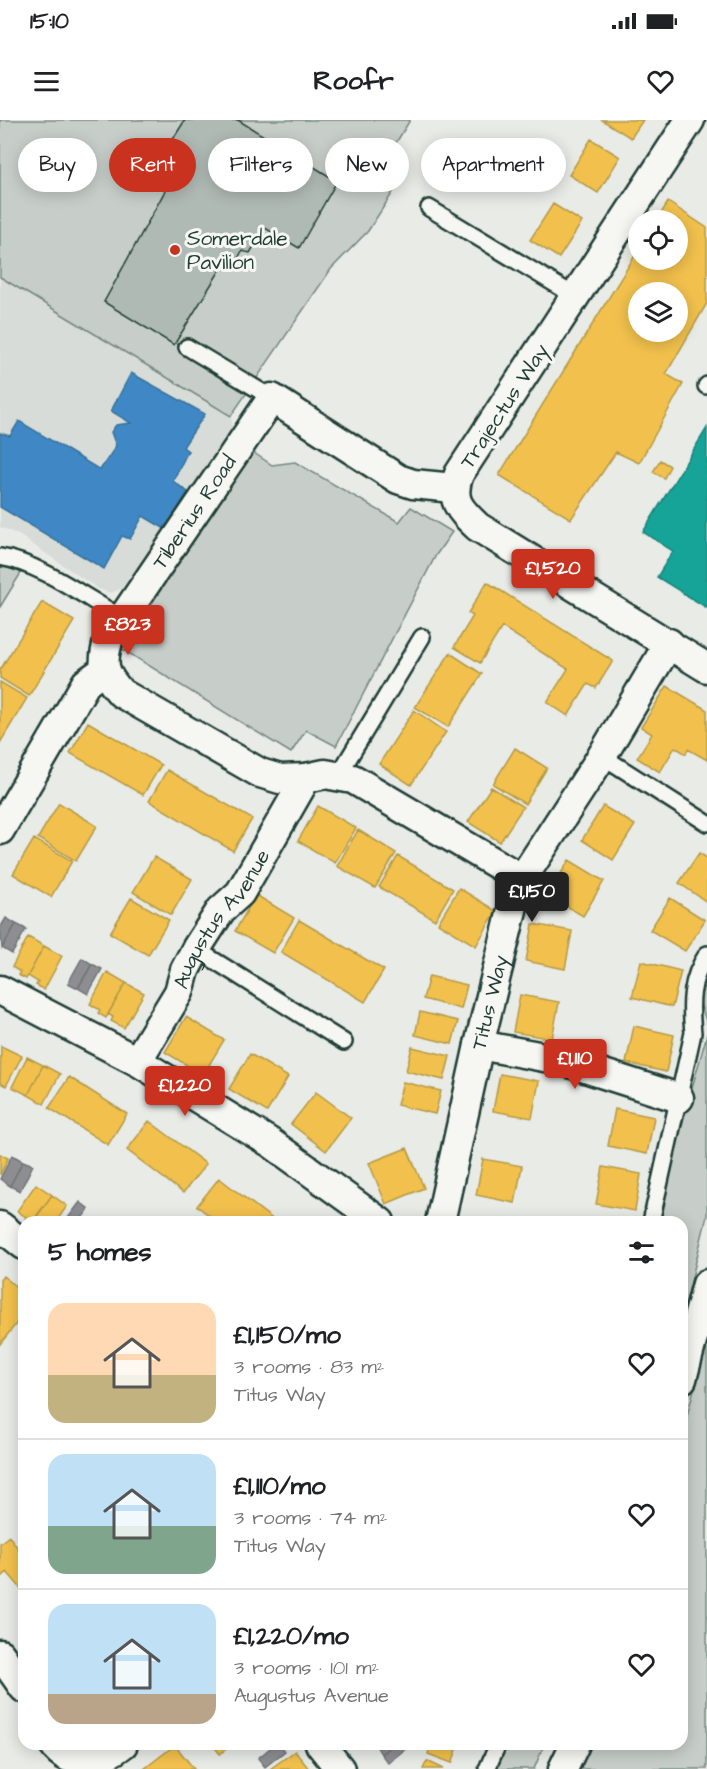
<!DOCTYPE html>
<meta charset="utf-8">
<style>
body{margin:0;font-family:"Architects Daughter",sans-serif;background:#f2f2f2;color:#202124;height:100vh;display:flex;flex-direction:column;font-size:22px;white-space:nowrap}
*{box-sizing:border-box;margin:0}
p{font-size:20px;color:#757577}
.icon{flex:none;width:33px;height:33px;fill:none;stroke:currentColor;stroke-width:2;stroke-linecap:round;stroke-linejoin:round}
.map{position:relative;flex:1;overflow:hidden}
.side{position:absolute;left:18px;top:1096px;width:670px;height:534px;display:flex;flex-direction:column;background:#fff;border-radius:18px;box-shadow:0 3px 15px #0003}
.side>*{flex:none}
.hud{position:absolute;left:18px;top:18px;width:672px;height:54px;display:flex;gap:12px}
.buttons{position:absolute;left:628px;top:90px;display:grid;gap:12px}
.buttons a{display:grid;place-items:center;width:60px;height:60px;border-radius:50%;background:#fff;box-shadow:0 3px 15px #0003;font-size:30px}
.price{position:absolute;translate:-50% -51px;padding:0 14px;border-radius:6px;background:#c8321e;color:#fff;font-size:20px;line-height:39px;filter:drop-shadow(0 2px 3px #0008)}
.price::after{content:'';position:absolute;left:50%;top:36px;width:18px;height:14px;margin-left:-9px;background:inherit;clip-path:polygon(0 0,100% 0,50% 100%)}
.price.selected{background:#222;color:#fff}
ul{padding:0;list-style:none}
li{display:flex;align-items:center;gap:18px;height:150px;padding:0 30px}
li+li{border-top:2px solid #e0e0e0}
li span{display:grid;place-items:center;flex:none;width:168px;height:120px;border-radius:18px;color:#555}
li>.icon{margin-inline-start:auto}
span .icon{width:72px;height:72px;fill:#fffc;stroke-width:1}
li b{font-size:26px}
h2{display:flex;justify-content:space-between;align-items:center;height:72px;padding:0 30px;font-size:26px}
.chip{padding:0 21px;border-radius:27px;background:#fff;box-shadow:0 3px 15px #0003;font-size:21px;line-height:54px}
.chip.selected{background:#c8321e;color:#fff}
.status{display:flex;justify-content:space-between;align-items:center;height:42px;padding:0 30px;background:#fff;direction:ltr}
.status svg{height:16px;fill:currentColor}
header{display:flex;justify-content:space-between;align-items:center;height:78px;padding:0 30px;background:#fff;font-size:27px;font-weight:800}
.map>svg:first-child{display:block}
.built{fill:#d8dcd8}
.green{fill:#c7cec9;stroke:#73867e;stroke-width:1.5}
.homes{fill:#f2c14e;stroke:#b39946;stroke-width:1.5;fill-rule:evenodd}
.schools{fill:#3f88c5;stroke:#35729a;stroke-width:1.5}
.public{fill:#17a398;stroke:#19847a;stroke-width:1.5}
.industry{fill:#8d8d92;stroke:#6c7576;stroke-width:1.5}
.building{fill:#b0bab5;stroke:#1f3d34;stroke-width:1.5}
.lines{fill:none;stroke-linecap:round;stroke-linejoin:round}
.lane-casing{stroke:#1f3d34;stroke-width:20}
.street-casing{stroke:#1f3d34;stroke-width:33}
.lane{stroke:#f6f6f2;stroke-width:15}
.street{stroke:#f6f6f2;stroke-width:28}
.poi-dot{fill:#c8321e;stroke:#f6f6f2;stroke-width:2}
.labels{text-anchor:middle;stroke-width:6;stroke-linejoin:round;paint-order:stroke}
.poi-label{font-size:21px;fill:#1f3d34;stroke:#f6f6f2;text-anchor:start}
.street-label{font-size:21px;fill:#1f3d34;stroke:#f6f6f2}
</style>
<div class="status"><b>15:10</b><svg viewBox="0 0 49 12"><path d="M0 12V9h3v3zM5 12V6h3v6zM10 12V3h3v9zM15 12V0h3v12zM26 1h20v11H26zM47 4h2v5h-2z"/></svg></div>
<header><svg class="icon" aria-label="menu" viewBox="0 0 24 24"><path d="M4 6h16M4 12h16M4 18h16"/></svg>Roofr<svg class="icon" aria-label="heart" viewBox="0 0 24 24"><path d="M12 20l-8-8c-3-5 5-10 8-4 3-6 11-1 8 4z"/></svg></header>
<div class="map">
<svg width="707" height="1649" viewBox="0 0 707 1649">
<rect width="100%" height="100%" fill="#e9ebe7"/>
<filter id="ink" filterUnits="userSpaceOnUse"><feTurbulence type="fractalNoise" baseFrequency=".0167" numOctaves="2"/><feDisplacementMap in="SourceGraphic" scale="12" xChannelSelector="R" yChannelSelector="G"/><feConvolveMatrix kernelMatrix="1 2 1 2 8 2 1 2 1" color-interpolation-filters="sRGB"/></filter>
<g filter="url(#ink)">
<!-- built -->
<path class="built" d="M 0,157 L 231,296 L 233,309 L 123,468 L 111,473 L 98,469 L 17,414 L 0,407 Z"/>
<!-- green -->
<path class="green" d="M 0,0 L 410,0 L 378,52 L 397,66 L 368,111 L 331,149 L 231,296 L 0,157 Z
M 248,329 L 272,345 L 295,342 L 399,402 L 411,387 L 452,412 L 436,435 L 336,626 L 306,610 L 291,633 L 122,529 Z
M 0,442 L 24,448 L 0,487 Z
M 707,858 L 707,904 L 699,880 Z
M 707,914 L 707,1096 L 683,1194 L 682,1102 L 660,1102 L 674,1033 Z
M 707,1219 L 707,1649 L 571,1649 L 581,1625 L 682,1624 L 683,1311 Z
M 504,1625 L 544,1625 L 534,1649 L 497,1649 Z"/>
<!-- homes -->
<path class="homes" d="M 602,0 L 643,0 L 631,18 Z
M 591,19 L 620,37 L 598,73 L 569,55 Z
M 668,82 L 707,108 L 707,183 L 666,254 L 683,264 L 639,343 L 616,332 L 571,399 L 499,355 L 639,129 L 639,140 L 678,140 L 678,100 L 657,100 ZM 639,172 L 678,172 L 678,212 L 639,212 Z
M 553,84 L 582,102 L 559,138 L 530,120 Z
M 660,340 L 670,346 L 664,358 L 653,352 Z
M 487,462 L 613,541 L 596,568 L 588,564 L 568,596 L 547,582 L 568,549 L 502,507 L 480,543 L 454,527 L 473,496 L 468,493 Z
M 42,482 L 74,501 L 29,576 L 0,558 L 0,550 Z
M 450,533 L 482,554 L 448,607 L 415,587 Z
M 0,562 L 27,578 L 0,623 Z
M 667,566 L 707,590 L 707,640 L 688,629 L 686,634 L 675,627 L 660,652 L 637,638 L 652,614 L 641,607 Z
M 414,590 L 446,612 L 411,665 L 379,644 Z
M 88,602 L 161,645 L 143,675 L 70,633 Z
M 515,628 L 547,648 L 525,684 L 493,664 Z
M 167,650 L 252,699 L 233,731 L 149,681 Z
M 491,667 L 523,687 L 500,722 L 468,702 Z
M 59,683 L 97,706 L 76,741 L 38,718 Z
M 318,686 L 356,708 L 335,743 L 298,721 Z
M 603,686 L 635,705 L 613,740 L 582,720 Z
M 358,710 L 396,733 L 375,768 L 337,746 Z
M 34,719 L 72,741 L 51,777 L 13,754 Z
M 699,733 L 707,738 L 707,782 L 679,763 Z
M 398,736 L 453,769 L 435,800 L 379,767 Z
M 154,737 L 192,759 L 171,795 L 133,772 Z
M 569,740 L 604,761 L 583,796 L 548,775 Z
M 459,768 L 496,791 L 476,826 L 438,803 Z
M 256,775 L 294,798 L 273,833 L 235,811 Z
M 131,778 L 169,800 L 148,835 L 110,813 Z
M 670,778 L 705,800 L 685,831 L 650,810 Z
M 299,800 L 384,850 L 365,882 L 281,832 Z
M 533,804 L 572,811 L 565,849 L 526,841 Z
M 28,817 L 44,826 L 26,859 L 18,855 L 20,852 L 12,847 Z
M 44,826 L 62,836 L 44,870 L 36,865 L 38,862 L 28,856 Z
M 641,841 L 681,851 L 672,887 L 632,877 Z
M 107,852 L 126,863 L 106,898 L 98,893 L 100,890 L 90,884 Z
M 429,856 L 467,865 L 461,889 L 423,879 Z
M 126,863 L 144,873 L 124,908 L 111,901 L 113,897 L 108,894 Z
M 520,875 L 559,882 L 552,919 L 513,912 Z
M 420,892 L 458,901 L 452,924 L 415,915 Z
M 186,897 L 224,920 L 203,955 L 165,932 Z
M 634,906 L 674,915 L 666,952 L 626,943 Z
M 1,926 L 22,936 L 6,966 L 0,963 Z
M 412,927 L 450,936 L 444,960 L 406,951 Z
M 250,934 L 288,957 L 267,992 L 229,969 Z
M 27,937 L 43,945 L 28,975 L 12,967 Z
M 43,945 L 60,954 L 44,984 L 28,975 Z
M 500,954 L 539,961 L 532,998 L 493,991 Z
M 69,957 L 127,994 L 108,1025 L 49,988 Z
M 403,962 L 441,971 L 435,994 L 397,985 Z
M 316,972 L 351,998 L 326,1031 L 291,1004 Z
M 615,989 L 654,997 L 647,1034 L 608,1026 Z
M 149,1001 L 206,1044 L 183,1073 L 127,1030 Z
M 407,1028 L 424,1068 L 386,1084 L 369,1043 Z
M 0,1034 L 8,1038 L 0,1055 Z
M 483,1039 L 522,1046 L 515,1083 L 476,1075 Z
M 603,1047 L 641,1054 L 635,1091 L 596,1084 Z
M 219,1058 L 275,1101 L 274,1102 L 218,1102 L 197,1086 Z
M 36,1064 L 52,1075 L 32,1102 L 24,1102 L 26,1097 L 17,1091 Z
M 52,1075 L 67,1086 L 56,1102 L 33,1102 Z
M 3,1156 L 24,1173 L 24,1194 L 0,1224 L 0,1160 Z
M 9,1416 L 24,1436 L 24,1472 L 7,1452 L 3,1456 L 0,1452 L 0,1423 Z
M 212,1624 L 232,1624 L 220,1634 Z
M 431,1624 L 459,1624 L 452,1643 L 428,1634 Z
M 175,1625 L 194,1649 L 144,1649 Z
M 295,1631 L 309,1649 L 270,1649 Z
M 427,1641 L 444,1649 L 423,1649 Z"/>
<!-- schools -->
<path class="schools" d="M 131,253 L 205,294 L 183,327 L 188,331 L 173,361 L 188,372 L 165,409 L 143,396 L 130,419 L 122,416 L 104,449 L 0,387 L 0,313 L 10,316 L 19,301 L 100,350 L 116,326 L 111,312 L 116,305 L 131,303 L 111,291 Z"/>
<!-- public -->
<path class="public" d="M 707,308 L 707,488 L 657,457 L 673,431 L 643,412 Z"/>
<!-- industry -->
<path class="industry" d="M 6,798 L 16,804 L 2,828 L 0,808 Z
M 16,804 L 26,809 L 12,834 L 2,828 Z
M 82,838 L 92,844 L 78,868 L 68,863 Z
M 92,844 L 102,849 L 88,874 L 78,868 Z
M 12,1035 L 23,1041 L 10,1066 L 0,1059 Z
M 23,1041 L 33,1045 L 20,1071 L 10,1066 Z
M 80,1082 L 89,1089 L 79,1102 L 65,1102 Z
M 275,1624 L 280,1624 L 285,1631 L 265,1647 L 258,1638 Z
M 375,1624 L 394,1624 L 381,1634 Z
M 394,1624 L 408,1627 L 388,1643 L 381,1634 Z"/>
<!-- building -->
<path class="building" d="M 185,0 L 238,0 L 337,61 L 299,128 L 265,108 L 250,133 L 242,131 L 234,146 L 225,142 L 174,225 L 104,182 L 183,38 L 168,27 Z"/>
<g class="lines">
<!-- lane casing -->
<g class="lane-casing">
<path id="lane" d="M 429,88 L 575,176
M 187,227 L 272,278
M 706,266 L 707,265
M 0,437 C 40,443 86,478 122,498
M 602,636 L 707,703
M 338,656 L 422,517
M 196,829 L 344,922
M 651,1102 L 693,913 C 690,884 690,859 707,834
M 487,1649 L 498,1624"/>
</g>
<!-- street casing -->
<g class="street-casing">
<g id="street">
<path d="M 690,0 L 459,354 C 449,380 460,390 478,407 L 707,548"/>
<path d="M 454,368 L 413,364 L 398,359 L 272,278 L 109,518 C 101,544 103,553 121,573 L 260,653 L 280,659 L 306,658 L 325,654 L 353,659 L 522,759"/>
<path d="M 0,710 L 86,563 L 104,550"/>
<path d="M 0,870 L 137,941 L 271,1023 L 380,1102"/>
<path d="M 479,925 L 560,940 L 679,978"/>
<path id="s1" d="M 137,941 L 179,872 L 185,850 L 196,829 L 221,790 L 240,773 L 306,658"/>
<path id="s2" d="M 440,1102 L 479,925 L 513,786 L 522,759 L 602,636 L 669,523"/>
<path d="M 0,1106 L 24,1125"/>
<path d="M 682,1259 L 707,1164"/>
<path d="M 0,1534 L 24,1568"/>
<path d="M 53,1624 C 70,1649 102,1641 123,1624"/>
<path d="M 320,1624 L 340,1649"/>
<path d="M 563,1649 L 575,1624"/>
</g>
</g>
<!-- lane -->
<use href="#lane" class="lane"/>
<!-- street -->
<use href="#street" class="street"/>
</g>
</g>
<!-- markers -->
<circle class="poi-dot" cx="175" cy="130" r="6"/>
<g class="labels">
<!-- poi labels -->
<g class="poi-label">
<text x="187" y="125">Somerdale<tspan x="187" dy="24">Pavilion</tspan></text>
</g>
<!-- street labels -->
<g class="street-label">
<text transform="translate(504 286) rotate(-57)" y="7">Trajectus Way</text>
<text transform="translate(194 392) rotate(-56)" y="7">Tiberius Road</text>
<text dy="7" stroke="none"><textPath href="#s1" startOffset="166">Augustus Avenue</textPath></text>
<text dy="7" stroke="none"><textPath href="#s2" startOffset="225">Titus Way</textPath></text>
</g>
</g>
</svg>
<div class="buttons">
<a><svg class="icon" aria-label="locate" viewBox="0 0 24 24"><circle cx="12" cy="12" r="6"/><path d="M12 2v4M12 18v4M2 12h4M18 12h4"/></svg></a>
<a><svg class="icon" aria-label="layers" viewBox="0 0 24 24"><path d="M12 4l9 5-9 5-9-5zM3 14l9 5 9-5"/></svg></a>
</div>
<b class="price" style="left:553px;top:480px">£1,520</b>
<b class="price" style="left:128px;top:536px">£823</b>
<b class="price selected" style="left:532px;top:803px">£1,150</b>
<b class="price" style="left:575px;top:970px">£1,110</b>
<b class="price" style="left:185px;top:997px">£1,220</b>
<div class="hud">
<a class="chip">Buy</a>
<a class="chip selected">Rent</a>
<a class="chip">Filters</a>
<a class="chip">New</a>
<a class="chip">Apartment</a>
</div>
<section class="side">
<h2>5 homes<svg class="icon" aria-label="filters" viewBox="0 0 24 24"><path d="M4 7h16M4 17h16"/><circle cx="9" cy="7" r="2"/><circle cx="15" cy="17" r="2"/></svg></h2>
<ul>
<li><span style="background:linear-gradient(#ffd9b3 60%,#c2b280 0)"><svg class="icon" aria-label="home" viewBox="0 0 24 24"><path d="M3 11l9-7 9 7M6 9v11h12V9"/></svg></span><div><b>£1,150/mo</b><p>3 rooms · 83 m²</p><p>Titus Way</p></div><svg class="icon" aria-label="heart" viewBox="0 0 24 24"><path d="M12 20l-8-8c-3-5 5-10 8-4 3-6 11-1 8 4z"/></svg></li>
<li><span style="background:linear-gradient(#bfe0f5 60%,#7fa58c 0)"><svg class="icon" aria-label="home" viewBox="0 0 24 24"><path d="M3 11l9-7 9 7M6 9v11h12V9"/></svg></span><div><b>£1,110/mo</b><p>3 rooms · 74 m²</p><p>Titus Way</p></div><svg class="icon" aria-label="heart" viewBox="0 0 24 24"><path d="M12 20l-8-8c-3-5 5-10 8-4 3-6 11-1 8 4z"/></svg></li>
<li><span style="background:linear-gradient(#bfe0f5 75%,#b9a48a 0)"><svg class="icon" aria-label="home" viewBox="0 0 24 24"><path d="M3 11l9-7 9 7M6 9v11h12V9"/></svg></span><div><b>£1,220/mo</b><p>3 rooms · 101 m²</p><p>Augustus Avenue</p></div><svg class="icon" aria-label="heart" viewBox="0 0 24 24"><path d="M12 20l-8-8c-3-5 5-10 8-4 3-6 11-1 8 4z"/></svg></li>
</ul>
</section>
</div>
